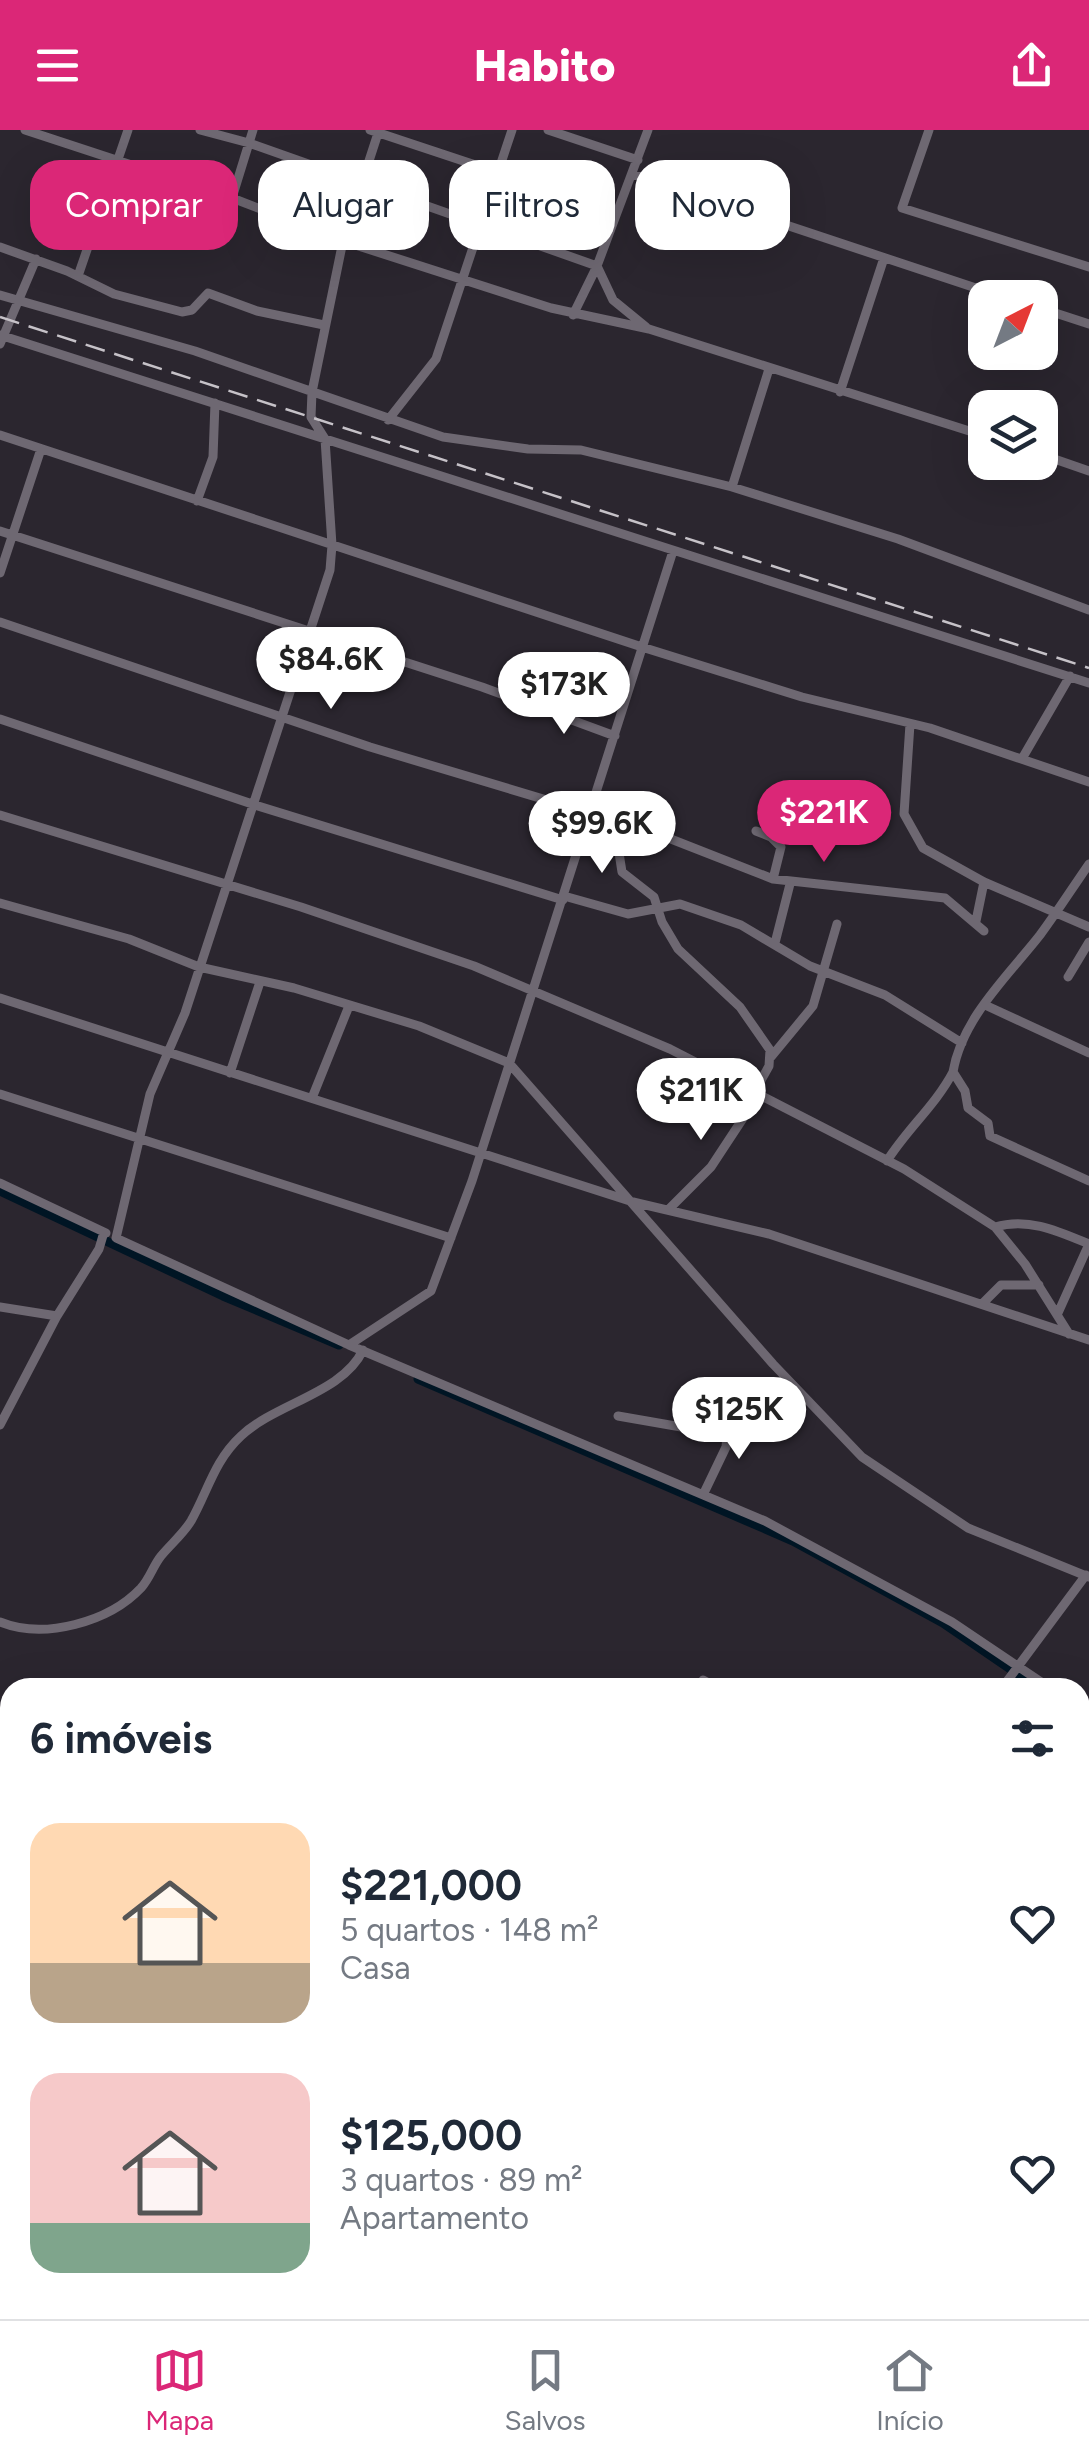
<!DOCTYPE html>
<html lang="pt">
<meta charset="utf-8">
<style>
body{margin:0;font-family:Figtree,sans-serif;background:#f2f2f3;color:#1f2937;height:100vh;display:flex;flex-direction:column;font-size:38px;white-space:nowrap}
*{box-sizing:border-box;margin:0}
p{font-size:32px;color:#747a83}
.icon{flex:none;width:55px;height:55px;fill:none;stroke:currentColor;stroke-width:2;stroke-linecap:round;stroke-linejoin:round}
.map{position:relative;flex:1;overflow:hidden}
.panel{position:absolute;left:0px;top:1548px;width:1090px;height:642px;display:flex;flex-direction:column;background:#fff;border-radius:30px 30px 0 0;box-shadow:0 10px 40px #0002}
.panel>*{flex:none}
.top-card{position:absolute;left:30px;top:30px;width:1030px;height:90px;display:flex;gap:20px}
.needle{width:65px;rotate:42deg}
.tools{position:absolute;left:968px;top:150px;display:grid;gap:20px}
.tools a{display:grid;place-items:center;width:90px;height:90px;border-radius:20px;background:#fff;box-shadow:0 10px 40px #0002;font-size:50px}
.price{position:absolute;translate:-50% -85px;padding:0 22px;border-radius:35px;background:#fff;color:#222;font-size:32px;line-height:65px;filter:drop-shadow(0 2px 5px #0008)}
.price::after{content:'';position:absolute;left:50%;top:60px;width:30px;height:22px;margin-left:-15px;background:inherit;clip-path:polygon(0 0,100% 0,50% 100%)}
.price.selected{background:#db2777;color:#fff}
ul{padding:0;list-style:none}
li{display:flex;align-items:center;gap:30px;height:250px;padding:0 30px}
li span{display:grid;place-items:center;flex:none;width:280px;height:200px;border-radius:30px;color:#555}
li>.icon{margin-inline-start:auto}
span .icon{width:120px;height:120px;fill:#fffc;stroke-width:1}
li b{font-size:42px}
h2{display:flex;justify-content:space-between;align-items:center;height:120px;padding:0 30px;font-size:42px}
.chip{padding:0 35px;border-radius:30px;background:#fff;box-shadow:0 10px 40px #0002;font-size:35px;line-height:90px}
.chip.selected{background:#db2777;color:#fff}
header{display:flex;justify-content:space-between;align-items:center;height:130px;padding:0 30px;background:#db2777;color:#fff;font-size:45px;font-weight:800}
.dock{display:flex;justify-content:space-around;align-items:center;height:140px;border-top:2px solid #e0e1e3;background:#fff;font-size:28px;color:#747a83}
.dock a{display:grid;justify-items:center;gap:5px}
.dock .selected{color:#db2777}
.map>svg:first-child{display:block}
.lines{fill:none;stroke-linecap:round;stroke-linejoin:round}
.stream{stroke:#001524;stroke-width:2.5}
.canal{stroke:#001524;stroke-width:9}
.minor{stroke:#6e6872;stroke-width:9}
.rail{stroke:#c6c2c8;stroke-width:2.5;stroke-dasharray:20 10;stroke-linecap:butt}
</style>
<header><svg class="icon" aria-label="menu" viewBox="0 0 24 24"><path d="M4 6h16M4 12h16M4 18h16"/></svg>Habito<svg class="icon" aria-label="share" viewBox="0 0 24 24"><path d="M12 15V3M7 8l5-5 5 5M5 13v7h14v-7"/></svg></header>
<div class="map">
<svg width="1089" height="2189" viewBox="0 0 1089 2189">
<rect width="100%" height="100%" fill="#2b262f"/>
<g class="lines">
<!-- stream -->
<path class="stream" d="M 0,1770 L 10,1780
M 652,2180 L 665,2189"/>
<!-- canal -->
<path class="canal" d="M 0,1061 L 223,1166 L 339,1215
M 418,1249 L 793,1411 L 943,1493 L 1038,1558
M 1080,1586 L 1089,1592"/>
<!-- minor -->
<path class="minor" d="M 25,0 L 232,68 L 343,111 L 551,178 L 649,199 L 985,306
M 200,0 L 249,13 L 597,136 L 573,185
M 370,0 L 617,82
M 379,0 L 343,111 L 312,262 L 311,287 L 325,309 L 332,415 L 330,440 L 185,883 L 150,964 L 116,1108 L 349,1215 L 765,1391 L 952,1492 L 1050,1558
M 548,0 L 638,30
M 929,0 L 902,78 L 1089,137
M 632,44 L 1006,168
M 232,68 L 253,0
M 0,117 L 67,141 L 114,164 L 182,182 L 192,180 L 208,163 L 257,181 L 324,195
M 78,146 L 128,0
M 0,165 L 195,221 L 443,307 L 528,319 L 581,320 L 732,357 L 898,409 L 1089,480
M 1040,178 L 1089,194
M 646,197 L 613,170 L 597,136 L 648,0
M 0,205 L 1089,553
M 0,214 L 36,129
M 840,262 L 884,128
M 388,290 L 436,229 L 512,0
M 0,305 L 645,518 L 802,567 L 930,598 L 1089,652
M 1040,324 L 1089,341
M 732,357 L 769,239
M 197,371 L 213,327 L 215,273
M 0,401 L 482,557 L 615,606
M 0,443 L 41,319
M 0,492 L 370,617 L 653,702 L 773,749 L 945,768 L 984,801
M 0,589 L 255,675 L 563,770
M 910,594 L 904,684 L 923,718 L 984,752 L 1089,797
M 1023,627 L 1070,546
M 0,685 L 301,777 L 474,836 L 670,919 L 904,1039 L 995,1097 L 1025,1134 L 1069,1204
M 614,691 L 622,742 L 654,767 L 662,792 L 678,819 L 740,877 L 770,920 L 769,936 L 755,961
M 756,701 L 771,707 L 781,717 L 773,749
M 1089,734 C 1073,757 1057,782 1040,805 C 1008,846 962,888 953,942 L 965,961 L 968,978 L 988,993 L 990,1006 L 1089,1051
M 564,766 L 628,784 L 680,774 L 741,795 L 810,836 L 885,865 L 962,913
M 0,773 L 129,809 L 199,837 L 294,858 L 419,896 L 509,933 L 773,1234 L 862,1327 L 968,1398 L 1089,1447
M 976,791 L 984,752
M 775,813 L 790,754
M 1068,847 L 1089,812
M 0,868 L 633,1072 L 769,1104 L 1089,1210
M 985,875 L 1089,923
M 771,927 L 813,876 L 837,794
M 230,943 L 260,852
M 0,964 L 451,1108
M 312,968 L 349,876
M 887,1031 C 907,999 935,976 953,942
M 0,1053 L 106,1103
M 668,1080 L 711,1037 L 759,964
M 995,1097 C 1028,1087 1058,1101 1089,1114
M 982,1174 L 1001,1155 L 1039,1155
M 0,1177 L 57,1186
M 1058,1183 L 1089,1114
M 349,1215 L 431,1161 L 472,1051 L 673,421
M 618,1286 L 727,1305
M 0,1295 L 57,1186 L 99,1119 L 104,1102
M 703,1365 L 726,1317 L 727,1305 L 741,1285
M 0,1492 C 44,1510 109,1492 141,1458 C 150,1448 153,1436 161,1426 C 171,1414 183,1404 191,1391 C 208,1361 214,1331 241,1306 C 276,1273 343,1263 363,1220
M 703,1550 L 718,1558
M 1002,1558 L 1086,1445
M 1080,1578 L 1089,1584
M 1080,1613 L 1089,1597
M 1080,1793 L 1089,1799
M 1080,1884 L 1089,1887
M 0,1957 L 10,1968
M 1080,1969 L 1089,1972
M 1080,2035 L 1089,2030
M 1080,2153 L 1089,2160
M 237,2180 L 246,2189"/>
<!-- rail -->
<path class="rail" d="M 0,187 L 1089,538"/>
</g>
</svg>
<div class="tools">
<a><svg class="needle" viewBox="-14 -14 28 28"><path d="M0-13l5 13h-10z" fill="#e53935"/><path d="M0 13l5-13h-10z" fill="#747a83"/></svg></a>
<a><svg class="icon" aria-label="layers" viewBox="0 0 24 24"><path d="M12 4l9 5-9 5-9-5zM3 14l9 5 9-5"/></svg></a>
</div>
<b class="price" style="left:331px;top:582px">$84.6K</b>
<b class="price" style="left:564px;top:607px">$173K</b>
<b class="price selected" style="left:824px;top:735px">$221K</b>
<b class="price" style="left:602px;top:746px">$99.6K</b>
<b class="price" style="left:701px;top:1013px">$211K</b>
<b class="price" style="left:739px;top:1332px">$125K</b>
<div class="top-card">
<a class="chip selected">Comprar</a>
<a class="chip">Alugar</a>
<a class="chip">Filtros</a>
<a class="chip">Novo</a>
</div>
<section class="panel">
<h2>6 imóveis<svg class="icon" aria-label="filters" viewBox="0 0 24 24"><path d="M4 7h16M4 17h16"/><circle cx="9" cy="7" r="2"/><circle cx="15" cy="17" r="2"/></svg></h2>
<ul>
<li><span style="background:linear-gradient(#ffd9b3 70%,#b9a48a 0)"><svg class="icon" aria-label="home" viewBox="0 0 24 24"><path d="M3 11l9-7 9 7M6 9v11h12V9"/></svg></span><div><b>$221,000</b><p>5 quartos · 148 m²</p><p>Casa</p></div><svg class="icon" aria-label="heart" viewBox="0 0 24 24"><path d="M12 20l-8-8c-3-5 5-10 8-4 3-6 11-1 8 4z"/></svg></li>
<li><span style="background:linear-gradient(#f6c9c9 75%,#7fa58c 0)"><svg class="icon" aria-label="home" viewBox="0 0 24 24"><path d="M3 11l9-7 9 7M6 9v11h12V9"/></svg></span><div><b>$125,000</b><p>3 quartos · 89 m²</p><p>Apartamento</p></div><svg class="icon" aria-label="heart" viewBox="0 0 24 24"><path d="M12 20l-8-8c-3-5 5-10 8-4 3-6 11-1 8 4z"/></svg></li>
</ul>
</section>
</div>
<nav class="dock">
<a class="selected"><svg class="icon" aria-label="map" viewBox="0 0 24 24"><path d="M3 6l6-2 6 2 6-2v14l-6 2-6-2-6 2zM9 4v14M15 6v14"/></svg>Mapa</a>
<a><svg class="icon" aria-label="saved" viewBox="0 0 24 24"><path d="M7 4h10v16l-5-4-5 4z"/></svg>Salvos</a>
<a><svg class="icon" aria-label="home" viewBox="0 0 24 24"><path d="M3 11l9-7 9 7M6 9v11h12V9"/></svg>Início</a>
</nav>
